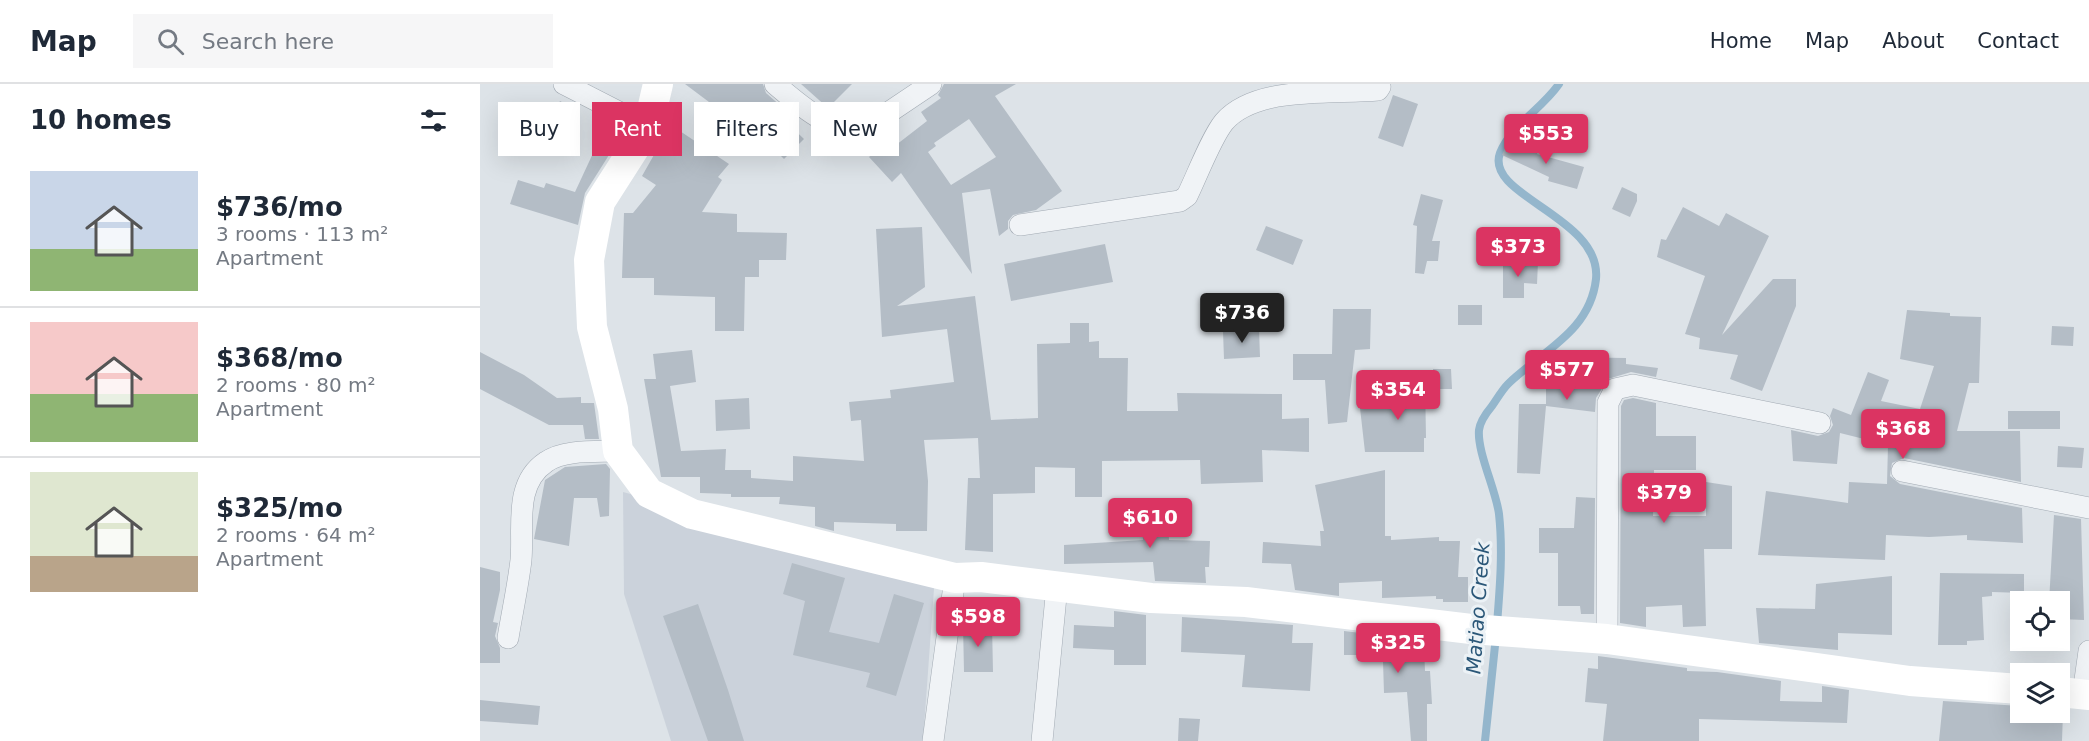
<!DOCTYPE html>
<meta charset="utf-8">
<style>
body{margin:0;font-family:"DejaVu Sans",sans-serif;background:#f6f6f7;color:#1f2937;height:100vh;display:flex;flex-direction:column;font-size:22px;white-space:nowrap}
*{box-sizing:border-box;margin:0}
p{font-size:20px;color:#747a83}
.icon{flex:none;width:33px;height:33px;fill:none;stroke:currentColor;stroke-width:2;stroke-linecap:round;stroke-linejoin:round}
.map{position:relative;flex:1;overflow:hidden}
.panel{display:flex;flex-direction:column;background:#fff;width:480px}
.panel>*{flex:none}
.guide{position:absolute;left:18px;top:18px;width:570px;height:54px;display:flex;gap:12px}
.tools{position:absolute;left:1530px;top:507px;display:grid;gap:12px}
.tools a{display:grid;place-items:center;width:60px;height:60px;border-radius:0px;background:#fff;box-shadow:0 6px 24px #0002;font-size:30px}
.price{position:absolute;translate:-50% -51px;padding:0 14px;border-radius:6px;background:#db3462;color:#fff;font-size:20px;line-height:39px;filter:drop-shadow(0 2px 3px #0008)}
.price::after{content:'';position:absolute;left:50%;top:36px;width:18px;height:14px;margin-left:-9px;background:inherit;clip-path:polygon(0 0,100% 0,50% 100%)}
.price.active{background:#222;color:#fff}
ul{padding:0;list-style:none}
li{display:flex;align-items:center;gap:18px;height:150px;padding:0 30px}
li+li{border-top:2px solid #e0e1e3}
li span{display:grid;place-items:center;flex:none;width:168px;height:120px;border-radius:0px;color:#555}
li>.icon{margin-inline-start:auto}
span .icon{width:72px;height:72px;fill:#fffc;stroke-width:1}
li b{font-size:26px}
h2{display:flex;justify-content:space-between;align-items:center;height:72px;padding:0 30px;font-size:26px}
.pill{padding:0 21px;border-radius:0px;background:#fff;box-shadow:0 6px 24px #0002;font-size:21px;line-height:54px}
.pill.active{background:#db3462;color:#fff}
header{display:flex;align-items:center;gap:36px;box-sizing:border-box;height:84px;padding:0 30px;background:#fff;border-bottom:2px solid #e0e1e3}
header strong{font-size:28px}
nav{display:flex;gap:33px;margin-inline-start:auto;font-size:21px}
.search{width:420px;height:54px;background:#f6f6f7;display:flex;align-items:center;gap:15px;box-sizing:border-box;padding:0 21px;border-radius:0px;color:#747a83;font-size:22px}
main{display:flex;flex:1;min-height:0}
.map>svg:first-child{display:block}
.built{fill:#cbd2db}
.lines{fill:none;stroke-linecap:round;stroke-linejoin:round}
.stream{stroke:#94b6cc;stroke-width:8}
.building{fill:#b4bdc6;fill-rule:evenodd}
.street-casing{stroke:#a2aab3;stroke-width:22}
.street{stroke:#f0f3f6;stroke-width:21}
.secondary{stroke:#fff;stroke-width:30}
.labels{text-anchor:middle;stroke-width:6;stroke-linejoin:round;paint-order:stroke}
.water-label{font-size:20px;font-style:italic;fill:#2b5778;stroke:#ecf2f6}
</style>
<header>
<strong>Map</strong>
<div class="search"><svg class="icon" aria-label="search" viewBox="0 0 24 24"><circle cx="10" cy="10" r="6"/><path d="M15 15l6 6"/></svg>Search here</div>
<nav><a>Home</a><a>Map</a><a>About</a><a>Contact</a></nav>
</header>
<main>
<section class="panel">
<h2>10 homes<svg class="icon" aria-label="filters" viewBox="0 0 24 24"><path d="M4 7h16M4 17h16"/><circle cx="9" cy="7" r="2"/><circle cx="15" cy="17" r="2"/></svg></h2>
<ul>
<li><span style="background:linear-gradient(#c9d6e8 65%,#8fb573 0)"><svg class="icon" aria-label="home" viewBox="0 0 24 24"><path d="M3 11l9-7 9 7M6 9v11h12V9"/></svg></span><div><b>$736/mo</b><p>3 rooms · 113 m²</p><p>Apartment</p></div></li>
<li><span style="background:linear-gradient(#f6c9c9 60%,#8fb573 0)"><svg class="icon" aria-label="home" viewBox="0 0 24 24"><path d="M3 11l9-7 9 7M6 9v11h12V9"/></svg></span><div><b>$368/mo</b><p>2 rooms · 80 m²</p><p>Apartment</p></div></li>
<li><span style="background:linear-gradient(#dfe7d0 70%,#b9a48a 0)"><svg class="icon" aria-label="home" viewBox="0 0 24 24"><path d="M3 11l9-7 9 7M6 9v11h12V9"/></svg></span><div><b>$325/mo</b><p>2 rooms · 64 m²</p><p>Apartment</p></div></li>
</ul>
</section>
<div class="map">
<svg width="1609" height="657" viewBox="0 0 1609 657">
<rect width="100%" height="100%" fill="#dde3e8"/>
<!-- built -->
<path class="built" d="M 143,408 L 455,491 L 443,657 L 191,657 L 144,510 Z"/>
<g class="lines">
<!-- stream -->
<path class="stream" d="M 1017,540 C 1020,503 1023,466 1019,430 C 1016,406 997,368 999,346 C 1000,338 1007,328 1012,322 C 1017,315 1022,306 1028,300 C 1062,267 1110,248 1116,195 C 1122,133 1004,112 1020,69 C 1031,41 1062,25 1079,0
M 1005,657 L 1016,552"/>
</g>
<!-- building -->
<path class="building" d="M 205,0 L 283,0 L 286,9 L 302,23 L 297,29 L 324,55 L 304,75 L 280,51 L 277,54 Z
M 321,0 L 372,0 L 348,24 Z
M 464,0 L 536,0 L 515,12 L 582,107 L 556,126 L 533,131 L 528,137 L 528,145 L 519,152 L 510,105 L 482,109 L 492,190 L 421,89 L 412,98 L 389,73 L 409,54 L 416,61 L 447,37 L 441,28 L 461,14 L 458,11 ZM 489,35 L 516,73 L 471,101 L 448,68 L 456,62 L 454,59 Z
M 913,11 L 938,20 L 923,63 L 898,54 Z
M 80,17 L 97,26 L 86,50 L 68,41 Z
M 191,41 L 249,80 L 238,93 L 242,96 L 222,128 L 257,130 L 257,148 L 307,149 L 306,176 L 279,176 L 279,193 L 265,193 L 264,247 L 235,247 L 235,213 L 174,211 L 174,194 L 142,194 L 144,129 L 153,129 L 176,101 L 162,92 Z
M 1043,57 L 1060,64 L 1057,70 L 1104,83 L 1097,105 L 1068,97 L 1069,93 L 1022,71 L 1026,62 L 1040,65 Z
M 115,65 L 129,71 L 105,109 L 98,141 L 30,120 L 38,96 L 64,104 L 66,99 L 95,108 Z
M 1142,103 L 1157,110 L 1157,117 L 1150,133 L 1132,125 Z
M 941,110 L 963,116 L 952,157 L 960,157 L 958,177 L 947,177 L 944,190 L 935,189 L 937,142 L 933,141 Z
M 1203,123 L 1239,142 L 1246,129 L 1289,152 L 1242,251 L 1293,195 L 1316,195 L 1316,222 L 1282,307 L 1250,295 L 1258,271 L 1219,265 L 1220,254 L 1205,250 L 1225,192 L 1177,173 L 1181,155 L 1186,156 Z
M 786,142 L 823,156 L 813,181 L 776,166 Z
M 442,143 L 445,203 L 417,222 L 495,212 L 511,336 L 558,334 L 557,260 L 590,259 L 590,239 L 609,239 L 609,258 L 619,257 L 619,274 L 648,274 L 647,327 L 698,327 L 697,309 L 802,310 L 802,335 L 829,334 L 829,368 L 782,366 L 783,398 L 721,400 L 720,376 L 622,377 L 622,413 L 595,413 L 595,384 L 555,383 L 555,409 L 513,410 L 513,468 L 485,466 L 488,394 L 500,394 L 498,354 L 444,356 L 448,397 L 447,447 L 416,447 L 416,440 L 354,438 L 354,447 L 335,442 L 335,423 L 299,420 L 300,413 L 251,413 L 251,410 L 220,409 L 220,393 L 181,393 L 164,295 L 176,295 L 173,270 L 212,266 L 216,298 L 190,302 L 201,367 L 246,365 L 245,386 L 271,386 L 271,394 L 313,397 L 313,372 L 384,377 L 381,336 L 371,337 L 369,318 L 411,314 L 410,306 L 474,298 L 467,245 L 402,253 L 396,145 Z
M 625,160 L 633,198 L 531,217 L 524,180 Z
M 1023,178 L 1058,178 L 1057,200 L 1044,199 L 1044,214 L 1023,214 Z
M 978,221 L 1002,221 L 1002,241 L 978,241 Z
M 853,225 L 891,225 L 890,265 L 875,266 L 867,338 L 848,340 L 845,296 L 813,296 L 813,270 L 852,270 Z
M 1427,226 L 1470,229 L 1470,232 L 1501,233 L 1499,299 L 1489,299 L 1477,347 L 1540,347 L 1541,398 L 1424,374 L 1412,379 L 1410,392 L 1420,400 L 1542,424 L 1543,459 L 1487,456 L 1487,451 L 1449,453 L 1406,451 L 1405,476 L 1278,471 L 1286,407 L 1368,419 L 1369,398 L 1407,400 L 1408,361 L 1360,349 L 1357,380 L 1313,377 L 1311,346 L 1338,352 L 1349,348 L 1353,341 L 1350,332 L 1353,324 L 1371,331 L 1388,288 L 1409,296 L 1401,317 L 1440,325 L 1454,282 L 1420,275 Z
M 1572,242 L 1594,243 L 1593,262 L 1571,261 Z
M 779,245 L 780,273 L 744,275 L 743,247 Z
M 0,268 L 44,291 L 77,314 L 101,313 L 101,319 L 114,319 L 119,355 L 105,355 L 103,341 L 69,341 L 0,305 Z
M 1079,273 L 1146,274 L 1146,280 L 1178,284 L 1176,293 L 1151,288 L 1128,295 L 1116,314 L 1115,328 L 1066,322 L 1060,390 L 1037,389 L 1039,320 L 1066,320 L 1066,293 L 1079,294 Z
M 953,285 L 971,285 L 972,305 L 953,305 Z
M 915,296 L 945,297 L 946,354 L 944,354 L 944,368 L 885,368 L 880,324 L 914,323 Z
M 269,314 L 270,345 L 236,347 L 235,316 Z
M 1153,314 L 1176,319 L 1176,352 L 1216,352 L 1216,386 L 1174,386 L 1173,432 L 1226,432 L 1226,398 L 1252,402 L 1252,465 L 1224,465 L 1226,542 L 1203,543 L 1202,521 L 1166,523 L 1166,543 L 1140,539 L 1141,322 L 1144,316 Z
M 1528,327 L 1580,327 L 1580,345 L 1528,345 Z
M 1578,362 L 1604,364 L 1602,384 L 1577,383 Z
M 126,380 L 130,385 L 129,432 L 120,433 L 117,414 L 94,414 L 89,462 L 54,455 L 65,396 L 85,383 Z
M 905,386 L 905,452 L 911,452 L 911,456 L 959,453 L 959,457 L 980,457 L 978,493 L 988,493 L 988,518 L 963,518 L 963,515 L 956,515 L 956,512 L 902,514 L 902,497 L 859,499 L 859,512 L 815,506 L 811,480 L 782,479 L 783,458 L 841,462 L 840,447 L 844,447 L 835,401 Z
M 1096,413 L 1115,414 L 1114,530 L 1101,530 L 1100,522 L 1078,522 L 1078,469 L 1059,469 L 1059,444 L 1094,444 Z
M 687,415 L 689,456 L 730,457 L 729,483 L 725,483 L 726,499 L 675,497 L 673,478 L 584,480 L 584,461 L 663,456 L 661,416 Z
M 1574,431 L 1601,435 L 1604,536 L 1580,535 L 1580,518 L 1569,518 Z
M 312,479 L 365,494 L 349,548 L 399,559 L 414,510 L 444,519 L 416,612 L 386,603 L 390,589 L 313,571 L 325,517 L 303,510 Z
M 0,483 L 20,488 L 20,506 L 13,538 L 18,539 L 15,552 L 20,564 L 20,579 L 0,579 Z
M 1460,489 L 1544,490 L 1544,509 L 1512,508 L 1512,512 L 1502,513 L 1504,556 L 1487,557 L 1487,561 L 1458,561 Z
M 1412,492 L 1412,551 L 1358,549 L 1358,566 L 1279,559 L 1276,524 L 1335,525 L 1336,500 Z
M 218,520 L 248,606 L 264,657 L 228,657 L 183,532 Z
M 634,527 L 666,531 L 666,581 L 634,581 L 634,566 L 593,564 L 594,541 L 634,543 Z
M 702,533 L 813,541 L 812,559 L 833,559 L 830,607 L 762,603 L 765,571 L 701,568 Z
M 483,540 L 512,540 L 513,588 L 484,588 Z
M 864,547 L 922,554 L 922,564 L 944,563 L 945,587 L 950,587 L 952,620 L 947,620 L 947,657 L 931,657 L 927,608 L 904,609 L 903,577 L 891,577 L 890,571 L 864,571 Z
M 1118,572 L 1207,584 L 1207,587 L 1237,588 L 1301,597 L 1300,617 L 1342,618 L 1342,602 L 1369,606 L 1367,639 L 1219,635 L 1219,657 L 1123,657 L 1127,620 L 1105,618 L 1108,584 L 1118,585 Z
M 0,616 L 60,622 L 58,641 L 0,637 Z
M 1463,617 L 1540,622 L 1540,628 L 1583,628 L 1582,657 L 1459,657 Z
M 699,634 L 720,635 L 718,657 L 698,657 Z"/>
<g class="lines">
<!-- street casing -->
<g class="street-casing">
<path id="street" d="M 84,0 L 168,43
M 295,0 C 321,22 352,51 387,43 L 451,0
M 540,141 L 700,117 L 707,112 C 717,92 731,54 744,38 C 776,1 853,10 898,6 L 900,3 L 898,0
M 1422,387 L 1609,424
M 28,554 C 32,529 38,502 41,476 C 44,444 33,400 66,378 C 84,365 117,368 138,367
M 1127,555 L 1128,319 L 1135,305 L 1153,301 L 1340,339
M 1603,610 L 1609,567
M 453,657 L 475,494
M 562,657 L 577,502"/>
</g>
<!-- street -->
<use href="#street" class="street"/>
<!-- secondary -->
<path class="secondary" d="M 178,0 L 168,43 L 120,118 L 109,176 L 112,243 L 133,325 L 138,367 L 169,409 L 212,430 L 475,494 L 501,493 L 671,514 L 766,518 L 991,545 L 1127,555 L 1430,597 L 1540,605
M 1580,608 L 1609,611"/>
</g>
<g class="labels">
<!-- water labels -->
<g class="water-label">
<text transform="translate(998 524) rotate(-86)" y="7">Matiao Creek</text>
</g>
</g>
</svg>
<div class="tools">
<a><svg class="icon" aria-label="locate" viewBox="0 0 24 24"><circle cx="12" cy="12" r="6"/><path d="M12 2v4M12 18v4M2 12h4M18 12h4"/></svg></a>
<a><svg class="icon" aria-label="layers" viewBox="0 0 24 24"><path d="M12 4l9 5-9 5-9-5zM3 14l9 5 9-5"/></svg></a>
</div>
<b class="price" style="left:1066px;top:81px">$553</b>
<b class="price" style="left:1038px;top:194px">$373</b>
<b class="price active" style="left:762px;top:260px">$736</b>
<b class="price" style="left:1087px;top:317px">$577</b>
<b class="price" style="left:918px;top:337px">$354</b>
<b class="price" style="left:1423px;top:376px">$368</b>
<b class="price" style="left:1184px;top:440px">$379</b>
<b class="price" style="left:670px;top:465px">$610</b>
<b class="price" style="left:498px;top:564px">$598</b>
<b class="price" style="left:918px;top:590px">$325</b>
<div class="guide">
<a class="pill">Buy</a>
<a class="pill active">Rent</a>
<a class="pill">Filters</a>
<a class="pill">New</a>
</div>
</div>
</main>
